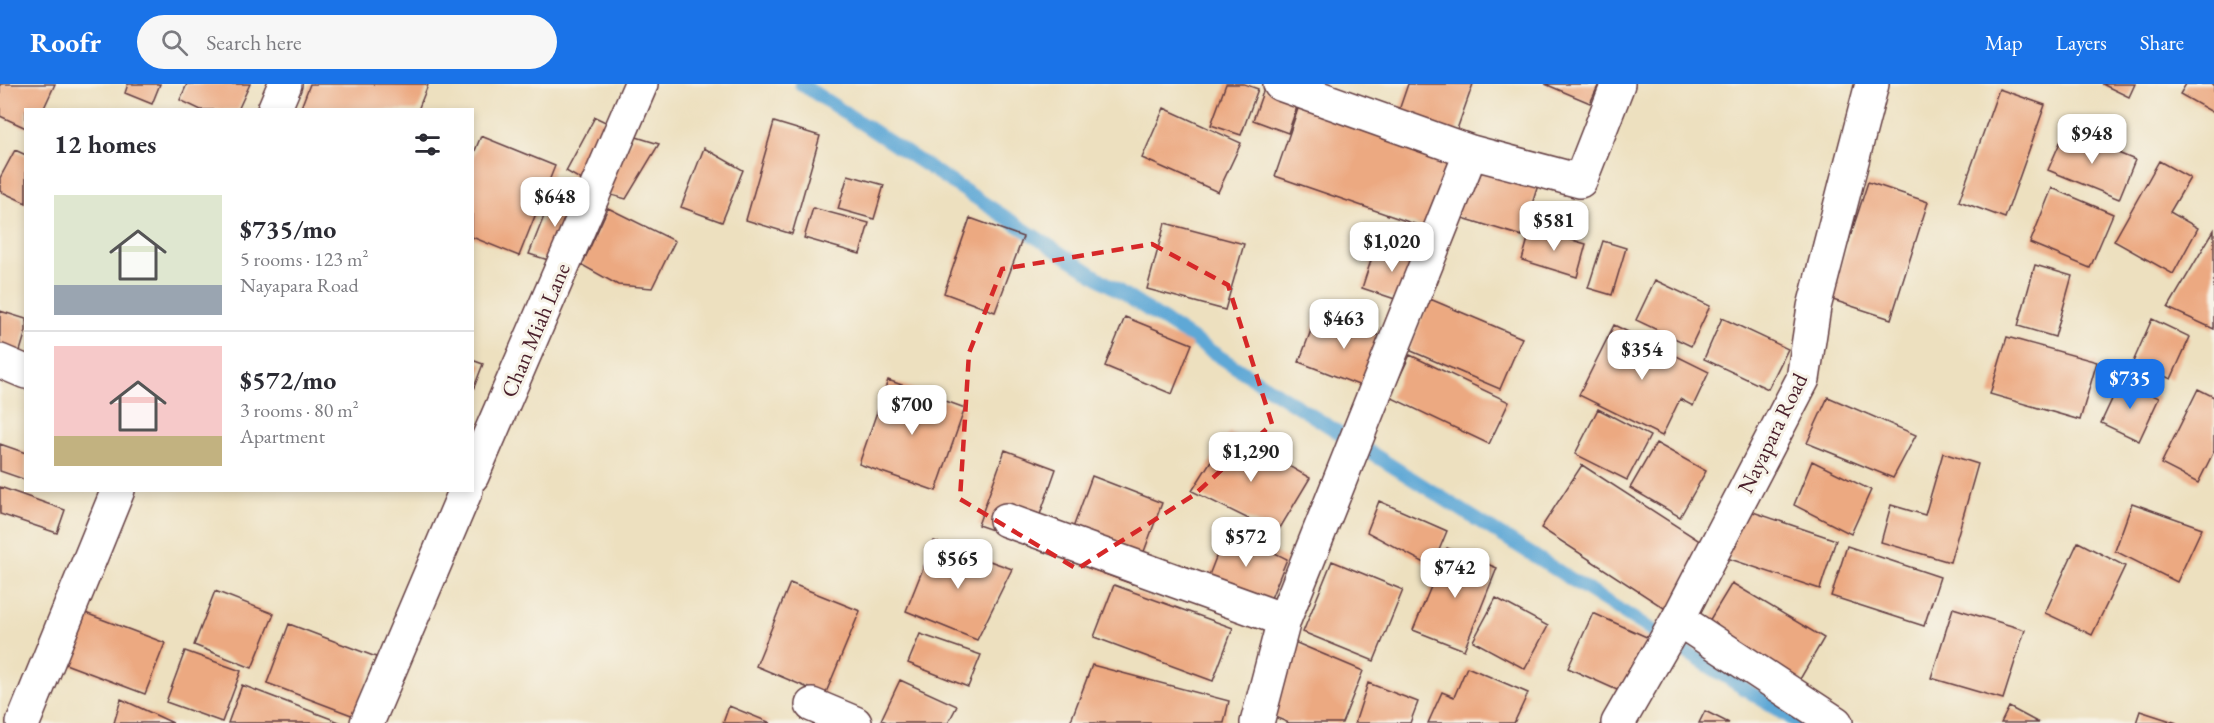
<!DOCTYPE html>
<meta charset="utf-8">
<style>
body{margin:0;font-family:"EB Garamond",serif;background:#f7f7f7;color:#2b2b33;height:100vh;display:flex;flex-direction:column;font-size:22px;white-space:nowrap}
*{box-sizing:border-box;margin:0}
p{font-size:20px;color:#7c7c81}
.icon{flex:none;width:33px;height:33px;fill:none;stroke:currentColor;stroke-width:2;stroke-linecap:round;stroke-linejoin:round}
.map{position:relative;flex:1;overflow:hidden}
.side{position:absolute;left:24px;top:24px;width:450px;height:384px;display:flex;flex-direction:column;background:#fff;border-radius:0px;box-shadow:0 3px 9px #0003}
.side>*{flex:none}
.price{position:absolute;translate:-50% -51px;padding:0 14px;border-radius:12px;background:#fff;color:#222;font-size:20px;line-height:39px;filter:drop-shadow(0 2px 3px #0008)}
.price::after{content:'';position:absolute;left:50%;top:36px;width:18px;height:14px;margin-left:-9px;background:inherit;clip-path:polygon(0 0,100% 0,50% 100%)}
.price.current{background:#1a73e8;color:#fff}
ul{padding:0;list-style:none}
li{display:flex;align-items:center;gap:18px;height:150px;padding:0 30px}
li+li{border-top:2px solid #e1e1e2}
li span{display:grid;place-items:center;flex:none;width:168px;height:120px;border-radius:0px;color:#555}
li>.icon{margin-inline-start:auto}
span .icon{width:72px;height:72px;fill:#fffc;stroke-width:1}
li b{font-size:26px}
h2{display:flex;justify-content:space-between;align-items:center;height:72px;padding:0 30px;font-size:26px}
header{display:flex;align-items:center;gap:36px;box-sizing:border-box;height:84px;padding:0 30px;background:#1a73e8;color:#fff}
header strong{font-size:28px}
nav{display:flex;gap:33px;margin-inline-start:auto;font-size:21px}
.search{width:420px;height:54px;background:#f7f7f7;display:flex;align-items:center;gap:15px;box-sizing:border-box;padding:0 21px;border-radius:33px;color:#7c7c81;font-size:22px}
.map>svg:first-child{display:block}
.lines{fill:none;stroke-linecap:round;stroke-linejoin:round}
.stream{stroke:#5fa8d6;stroke-width:14}
.building{fill:#eca981}
.street-casing{stroke:#623c41;stroke-width:36}
.street{stroke:#fff;stroke-width:33}
.marked{fill:none;stroke:#d62828;stroke-width:4.5;stroke-dasharray:12 8;stroke-linejoin:round}
.labels{text-anchor:middle;stroke-width:6;stroke-linejoin:round;paint-order:stroke}
.street-label{font-size:22px;fill:#4a1f2b;stroke:#f7f3e8}
</style>
<header>
<strong>Roofr</strong>
<div class="search"><svg class="icon" aria-label="search" viewBox="0 0 24 24"><circle cx="10" cy="10" r="6"/><path d="M15 15l6 6"/></svg>Search here</div>
<nav><a>Map</a><a>Layers</a><a>Share</a></nav>
</header>
<div class="map">
<svg width="2214" height="639" viewBox="0 0 2214 639">
<rect width="100%" height="100%" fill="#f7f3e8"/>
<filter id="ink" filterUnits="userSpaceOnUse"><feTurbulence type="fractalNoise" baseFrequency=".0167" numOctaves="2"/><feDisplacementMap in="SourceGraphic" scale="12" xChannelSelector="R" yChannelSelector="G"/><feConvolveMatrix kernelMatrix="1 2 1 2 8 2 1 2 1" color-interpolation-filters="sRGB"/></filter>
<filter id="wash" filterUnits="userSpaceOnUse"><feTurbulence type="fractalNoise" baseFrequency=".008" numOctaves="4" result="noise"/><feDisplacementMap in="SourceGraphic" scale="24" xChannelSelector="R" yChannelSelector="G"/><feGaussianBlur stdDeviation="1.35" result="paint"/><feColorMatrix in="noise" values="0 0 0 0 0 0 0 0 0 0 0 0 0 0 0 0 0 1.4 0 .05"/><feComposite in="paint" operator="in"/></filter>
<g filter="url(#wash)">
<rect width="100%" height="100%" fill="#ede0bf"/>
<g class="lines">
<!-- stream -->
<path class="stream" d="M 801,0 L 1243,288 L 1799,639"/>
</g>
<g id="blocks">
<!-- building -->
<path class="building" d="M 0,0 L 55,0 L 43,26 L 26,26 L 26,44 L 0,32 Z
M 128,0 L 160,0 L 152,20 L 125,9 Z
M 187,0 L 250,0 L 238,26 L 201,26 L 180,16 Z
M 310,0 L 425,0 L 428,1 L 418,26 L 300,26 Z
M 1226,0 L 1244,0 L 1258,5 L 1241,51 L 1211,41 Z
M 1408,0 L 1473,0 L 1455,51 L 1397,32 Z
M 1545,0 L 1599,0 L 1590,19 Z
M 2102,0 L 2135,0 L 2129,13 Z
M 2186,0 L 2214,0 L 2214,29 L 2180,10 Z
M 1264,5 L 1299,17 L 1288,49 L 1253,36 Z
M 1999,5 L 2045,21 L 2005,134 L 1959,117 Z
M 1301,16 L 1458,71 L 1432,146 L 1275,92 Z
M 1164,24 L 1241,59 L 1218,108 L 1142,74 Z
M 595,33 L 614,42 L 587,99 L 566,87 Z
M 774,38 L 820,52 L 792,150 L 746,136 Z
M 2065,47 L 2135,76 L 2119,115 L 2048,86 Z
M 481,52 L 555,82 L 519,172 L 472,153 L 472,74 Z
M 633,52 L 659,60 L 626,115 L 604,109 Z
M 704,64 L 743,86 L 722,138 L 681,123 Z
M 15,66 L 26,71 L 26,119 L 0,107 L 0,94 Z
M 2159,77 L 2190,94 L 2170,128 L 2198,144 L 2173,190 L 2114,157 Z
M 1472,81 L 1538,101 L 1522,152 L 1456,132 Z
M 848,91 L 884,101 L 874,135 L 838,125 Z
M 1868,98 L 1928,118 L 1891,235 L 1830,215 Z
M 2052,104 L 2113,130 L 2090,184 L 2030,159 Z
M 554,107 L 581,118 L 558,179 L 529,170 Z
M 608,124 L 675,157 L 652,204 L 618,201 L 582,181 Z
M 813,124 L 869,139 L 860,170 L 804,154 Z
M 970,134 L 1023,153 L 995,228 L 944,209 Z
M 1165,139 L 1244,160 L 1225,226 L 1147,205 Z
M 1531,144 L 1586,160 L 1577,193 L 1522,176 Z
M 2214,146 L 2214,245 L 2168,224 Z
M 1603,157 L 1626,164 L 1612,211 L 1588,204 Z
M 1377,158 L 1422,174 L 1407,219 L 1362,204 Z
M 2035,181 L 2072,192 L 2055,253 L 2018,242 Z
M 1655,196 L 1710,222 L 1691,262 L 1636,236 Z
M 1430,215 L 1522,254 L 1500,305 L 1409,266 Z
M 0,227 L 26,235 L 26,247 L 12,294 L 0,290 Z
M 1318,228 L 1388,255 L 1369,305 L 1299,278 Z
M 1125,233 L 1192,260 L 1172,310 L 1105,282 Z
M 1722,234 L 1788,265 L 1768,305 L 1704,275 Z
M 2152,235 L 2190,253 L 2171,295 L 2133,278 Z
M 1614,241 L 1709,288 L 1693,322 L 1680,315 L 1662,352 L 1579,311 Z
M 2007,253 L 2097,278 L 2080,336 L 1990,310 Z
M 1410,271 L 1509,318 L 1489,360 L 1390,313 Z
M 472,276 L 483,280 L 473,306 L 472,306 Z
M 888,296 L 965,324 L 936,407 L 859,380 Z
M 2121,296 L 2159,314 L 2139,357 L 2101,339 Z
M 2198,305 L 2214,313 L 2214,367 L 2198,399 L 2161,380 Z
M 1828,313 L 1916,351 L 1893,394 L 1807,359 Z
M 1598,325 L 1650,352 L 1627,396 L 1575,370 Z
M 1229,348 L 1310,394 L 1277,449 L 1192,407 Z
M 1656,359 L 1706,387 L 1680,433 L 1630,404 Z
M 0,360 L 26,369 L 26,396 L 0,387 Z
M 1005,366 L 1056,385 L 1030,459 L 978,441 Z
M 1943,369 L 1978,380 L 1950,478 L 1881,458 L 1891,421 L 1925,431 Z
M 1812,377 L 1871,406 L 1851,450 L 1794,421 Z
M 1582,381 L 1712,465 L 1670,528 L 1541,444 Z
M 1092,392 L 1162,419 L 1132,500 L 1062,474 Z
M 0,403 L 65,426 L 57,449 L 0,430 Z
M 1379,417 L 1447,447 L 1432,483 L 1367,448 Z
M 2132,419 L 2202,444 L 2177,498 L 2115,467 Z
M 1744,425 L 1836,456 L 1820,505 L 1727,474 Z
M 1227,445 L 1287,475 L 1269,519 L 1206,499 Z
M 934,457 L 1012,485 L 977,556 L 906,527 Z
M 2078,458 L 2125,482 L 2092,551 L 2045,529 Z
M 1847,462 L 1940,493 L 1924,542 L 1831,512 Z
M 1447,464 L 1497,484 L 1464,566 L 1413,546 Z
M 1332,477 L 1403,506 L 1374,577 L 1303,548 Z
M 790,499 L 860,527 L 825,611 L 756,582 Z
M 1732,499 L 1824,554 L 1799,597 L 1706,542 Z
M 1114,501 L 1233,544 L 1213,597 L 1094,553 Z
M 215,507 L 274,530 L 252,584 L 194,561 Z
M 1496,514 L 1548,542 L 1525,585 L 1473,557 Z
M 1953,524 L 2025,546 L 2003,615 L 1931,594 Z
M 80,527 L 165,559 L 145,610 L 60,578 Z
M 1593,529 L 1651,555 L 1626,610 L 1568,584 Z
M 289,540 L 376,573 L 354,632 L 267,599 Z
M 920,550 L 981,571 L 968,603 L 908,579 Z
M 1292,557 L 1363,587 L 1342,639 L 1289,639 L 1263,628 Z
M 185,567 L 241,587 L 222,638 L 166,618 Z
M 1092,581 L 1229,617 L 1224,639 L 1070,639 Z
M 1467,583 L 1528,609 L 1514,639 L 1428,639 L 1442,608 L 1454,613 Z
M 900,596 L 957,622 L 948,639 L 890,639 L 881,636 Z
M 1368,599 L 1418,618 L 1410,639 L 1355,639 Z
M 242,601 L 342,639 L 228,639 Z
M 121,615 L 173,639 L 114,639 Z
M 729,622 L 771,639 L 723,639 Z
M 2009,623 L 2039,639 L 2001,639 Z
M 1705,627 L 1729,639 L 1699,639 Z
M 2140,627 L 2177,639 L 2136,639 Z"/>
</g>
</g>
<g filter="url(#ink)">
<use href="#blocks" fill-opacity="0" stroke="#623c41" stroke-width="1.5"/>
<g class="lines">
<!-- street casing -->
<g class="street-casing">
<path id="street" d="M 1280,0 L 1471,68 L 1580,97 L 1618,0
M 274,26 L 285,0
M 0,277 L 26,288
M 472,392 L 641,0
M 1006,436 L 1284,536
M 1678,535 L 1836,639
M 812,621 L 855,639
M 23,639 L 118,406
M 367,639 L 466,406
M 1257,639 L 1284,536 L 1471,68
M 1618,639 L 1678,535 L 1803,295 L 1814,223 L 1872,0"/>
</g>
<!-- street -->
<use href="#street" class="street"/>
</g>
</g>
<!-- marked area -->
<path class="marked" d="M 1152,160 L 1228,201 L 1272,340 L 1194,411 L 1077,485 L 960,415 L 969,269 L 1002,185 Z"/>
<g class="labels">
<!-- street labels -->
<g class="street-label">
<text transform="translate(535 246) rotate(-67)" y="8">Chan Miah Lane</text>
<text transform="translate(1772 349) rotate(-64)" y="8">Nayapara Road</text>
</g>
</g>
</svg>
<b class="price" style="left:2092px;top:81px">$948</b>
<b class="price" style="left:555px;top:144px">$648</b>
<b class="price" style="left:1554px;top:168px">$581</b>
<b class="price" style="left:1392px;top:189px">$1,020</b>
<b class="price" style="left:1344px;top:266px">$463</b>
<b class="price" style="left:1642px;top:297px">$354</b>
<b class="price current" style="left:2130px;top:326px">$735</b>
<b class="price" style="left:912px;top:352px">$700</b>
<b class="price" style="left:1251px;top:399px">$1,290</b>
<b class="price" style="left:1246px;top:484px">$572</b>
<b class="price" style="left:958px;top:506px">$565</b>
<b class="price" style="left:1455px;top:515px">$742</b>
<section class="side">
<h2>12 homes<svg class="icon" aria-label="filters" viewBox="0 0 24 24"><path d="M4 7h16M4 17h16"/><circle cx="9" cy="7" r="2"/><circle cx="15" cy="17" r="2"/></svg></h2>
<ul>
<li><span style="background:linear-gradient(#dfe7d0 75%,#9aa5b1 0)"><svg class="icon" aria-label="home" viewBox="0 0 24 24"><path d="M3 11l9-7 9 7M6 9v11h12V9"/></svg></span><div><b>$735/mo</b><p>5 rooms · 123 m²</p><p>Nayapara Road</p></div></li>
<li><span style="background:linear-gradient(#f6c9c9 75%,#c2b280 0)"><svg class="icon" aria-label="home" viewBox="0 0 24 24"><path d="M3 11l9-7 9 7M6 9v11h12V9"/></svg></span><div><b>$572/mo</b><p>3 rooms · 80 m²</p><p>Apartment</p></div></li>
</ul>
</section>
</div>
